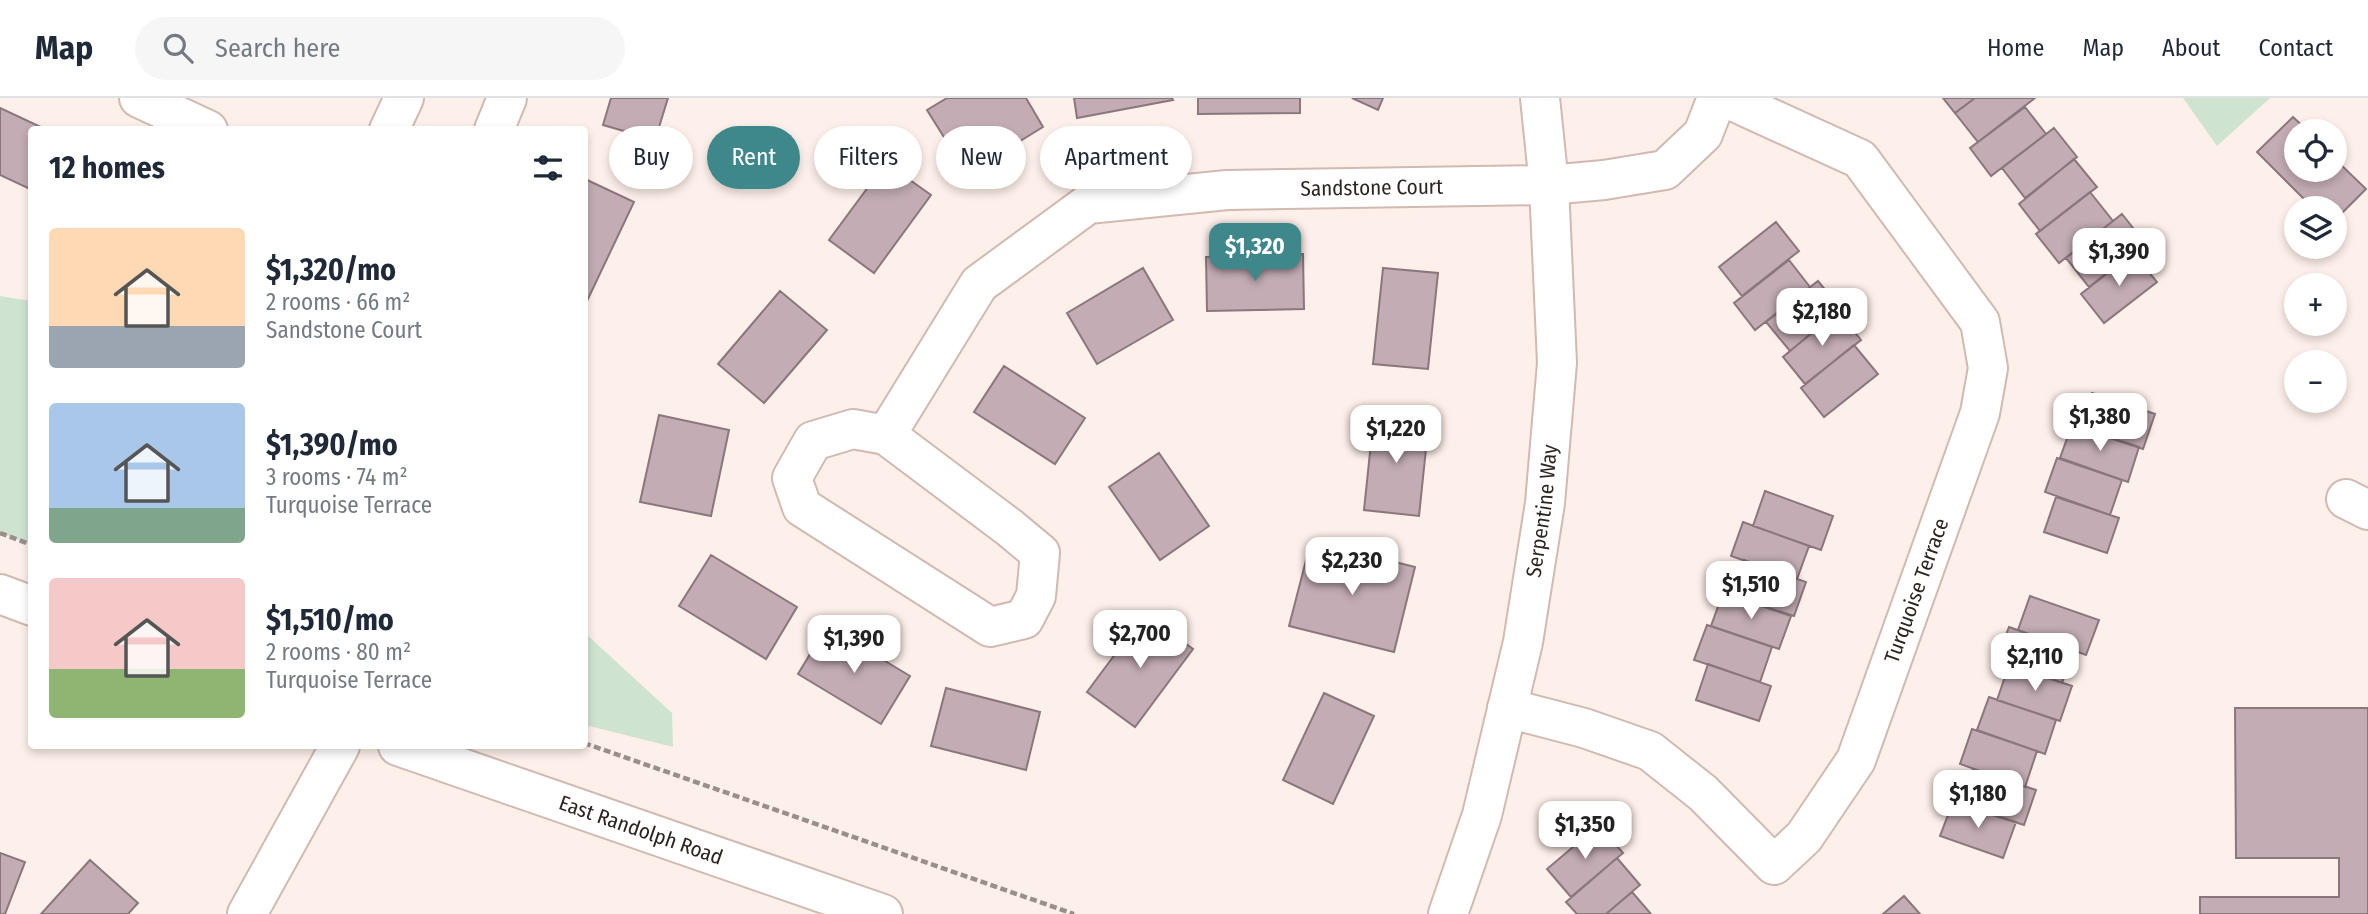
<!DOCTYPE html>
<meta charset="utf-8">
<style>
body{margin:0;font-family:"Fira Sans Condensed",sans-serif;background:#f6f6f7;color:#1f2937;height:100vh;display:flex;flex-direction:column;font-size:26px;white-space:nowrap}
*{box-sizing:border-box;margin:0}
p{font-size:23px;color:#747a83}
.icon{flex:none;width:38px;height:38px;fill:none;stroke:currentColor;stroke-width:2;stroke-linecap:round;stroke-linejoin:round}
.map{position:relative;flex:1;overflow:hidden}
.sheet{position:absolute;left:28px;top:28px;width:560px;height:623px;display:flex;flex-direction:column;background:#fff;border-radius:7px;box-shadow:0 4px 10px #0003}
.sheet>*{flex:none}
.hud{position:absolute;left:609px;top:28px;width:665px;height:63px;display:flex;gap:14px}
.controls{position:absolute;left:2284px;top:21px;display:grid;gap:14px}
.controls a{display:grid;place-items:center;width:63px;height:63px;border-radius:50%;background:#fff;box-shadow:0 4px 10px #0003;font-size:35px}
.price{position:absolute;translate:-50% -60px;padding:0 16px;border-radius:14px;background:#fff;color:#222;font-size:23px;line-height:46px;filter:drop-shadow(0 2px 4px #0008)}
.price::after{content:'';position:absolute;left:50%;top:42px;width:21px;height:16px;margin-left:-10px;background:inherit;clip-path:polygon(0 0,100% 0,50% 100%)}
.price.selected{background:#3e878a;color:#fff}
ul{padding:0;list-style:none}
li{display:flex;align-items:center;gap:21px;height:175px;padding:0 21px}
li span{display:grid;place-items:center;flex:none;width:196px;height:140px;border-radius:7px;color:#555}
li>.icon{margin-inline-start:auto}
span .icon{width:84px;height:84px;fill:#fffc;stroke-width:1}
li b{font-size:30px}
h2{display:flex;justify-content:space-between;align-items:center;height:84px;padding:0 21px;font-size:30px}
.pill{padding:0 24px;border-radius:32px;background:#fff;box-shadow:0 4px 10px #0003;font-size:24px;line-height:63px}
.pill.selected{background:#3e878a;color:#fff}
header{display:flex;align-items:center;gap:42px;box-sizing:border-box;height:98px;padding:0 35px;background:#fff;border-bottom:2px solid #e0e1e3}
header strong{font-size:33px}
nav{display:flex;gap:38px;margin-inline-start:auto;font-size:24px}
.search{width:490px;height:63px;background:#f6f6f7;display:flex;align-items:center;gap:18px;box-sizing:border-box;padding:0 24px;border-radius:38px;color:#747a83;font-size:26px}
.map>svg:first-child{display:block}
.green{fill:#cee4d1}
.building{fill:#c3acb3;stroke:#8b767d;stroke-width:2}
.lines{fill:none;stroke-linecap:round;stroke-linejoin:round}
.minor-casing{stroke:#d0bab1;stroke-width:42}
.major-casing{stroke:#d0bab1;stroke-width:42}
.path{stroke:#9a8e8a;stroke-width:4.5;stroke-dasharray:7 3.5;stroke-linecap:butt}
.minor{stroke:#fff;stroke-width:38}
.major{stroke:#fff;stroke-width:38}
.labels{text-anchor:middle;stroke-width:7;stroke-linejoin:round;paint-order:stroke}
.street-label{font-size:21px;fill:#2d2421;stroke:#fdefe9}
</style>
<header>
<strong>Map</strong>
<div class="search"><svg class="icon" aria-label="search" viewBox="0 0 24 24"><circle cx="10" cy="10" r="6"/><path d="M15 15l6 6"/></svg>Search here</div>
<nav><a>Home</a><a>Map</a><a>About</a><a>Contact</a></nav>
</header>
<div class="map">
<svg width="2368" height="816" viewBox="0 0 2368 816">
<rect width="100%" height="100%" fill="#fdefe9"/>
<!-- green -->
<path class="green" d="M 2183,0 L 2270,0 L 2217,48 Z
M 0,198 L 31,203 L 31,447 L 0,435 Z
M 585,535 L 672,615 L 673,649 L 585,627 Z"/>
<!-- building -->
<path class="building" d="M 611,0 L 668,0 L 655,42 L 603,27 Z
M 947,0 L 1026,0 L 1043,29 L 967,76 L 927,12 Z
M 1074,0 L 1172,0 L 1173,2 L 1077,20 Z
M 1198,0 L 1300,0 L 1300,15 L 1198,16 Z
M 1352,0 L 1383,0 L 1378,12 Z
M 1943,0 L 1975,0 L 1955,15 Z
M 1975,0 L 2035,0 L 1978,44 L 1955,15 Z
M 2025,9 L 2046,36 L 1991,78 L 1970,50 Z
M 0,10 L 47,32 L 32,32 L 32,92 L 0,77 Z
M 2293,19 L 2308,33 L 2296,33 L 2296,72 L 2334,72 L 2334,60 L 2366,91 L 2334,123 L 2334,110 L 2313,110 L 2257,54 Z
M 2054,30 L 2077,59 L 2025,100 L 2002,70 Z
M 2074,61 L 2097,89 L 2040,133 L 2019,106 Z
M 886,65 L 931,97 L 874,175 L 829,142 Z
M 585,81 L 634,104 L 587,203 L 584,202 Z
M 2090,94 L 2113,123 L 2059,165 L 2036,136 Z
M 2122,116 L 2145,145 L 2089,189 L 2066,160 Z
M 1776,124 L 1799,153 L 1742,198 L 1719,169 Z
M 2133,155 L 2157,184 L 2104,225 L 2081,196 Z
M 1303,156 L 1304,211 L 1207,213 L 1206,159 Z
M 1789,162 L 1810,189 L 1755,232 L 1734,205 Z
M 1143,170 L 1173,222 L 1097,266 L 1067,215 Z
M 1383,170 L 1438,175 L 1428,271 L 1373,266 Z
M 1818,183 L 1841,211 L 1790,253 L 1766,224 Z
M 780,193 L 827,232 L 764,305 L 718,266 Z
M 1838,213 L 1861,242 L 1805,286 L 1783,259 Z
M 1854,247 L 1878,276 L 1824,319 L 1801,290 Z
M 1004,268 L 1085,320 L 1055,366 L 974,314 Z
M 2092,295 L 2155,316 L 2143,351 L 2080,330 Z
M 1374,316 L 1429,322 L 1419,418 L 1364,412 Z
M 659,317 L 729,332 L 711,418 L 640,404 Z
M 2072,327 L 2139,349 L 2128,384 L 2060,360 Z
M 1159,355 L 1209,428 L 1160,462 L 1109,389 Z
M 2057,360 L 2122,382 L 2110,417 L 2045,394 Z
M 1765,393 L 1833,418 L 1821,452 L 1753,428 Z
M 2056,399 L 2119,420 L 2107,455 L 2044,434 Z
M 1743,424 L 1809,448 L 1797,481 L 1731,458 Z
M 1311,443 L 1415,469 L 1394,554 L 1289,528 Z
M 711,457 L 797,509 L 766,561 L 679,508 Z
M 1744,462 L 1806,484 L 1794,518 L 1732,498 Z
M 1723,495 L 1791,518 L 1779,551 L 1711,528 Z
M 2030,498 L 2099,522 L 2086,557 L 2018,532 Z
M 1145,516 L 1193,551 L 1135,629 L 1087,594 Z
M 1707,527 L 1772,549 L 1760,584 L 1694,562 Z
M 827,528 L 910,578 L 881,626 L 798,576 Z
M 2009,529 L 2074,552 L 2062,585 L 1996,562 Z
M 1708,566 L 1771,588 L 1759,623 L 1696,602 Z
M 2009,567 L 2072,588 L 2060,623 L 1997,602 Z
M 946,590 L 1040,614 L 1026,672 L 931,648 Z
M 1324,595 L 1374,618 L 1333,706 L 1283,682 Z
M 1989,599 L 2056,622 L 2045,656 L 1977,632 Z
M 2235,610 L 2368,610 L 2368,816 L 2200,816 L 2200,799 L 2339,799 L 2339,760 L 2236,760 Z
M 1972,631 L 2037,653 L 2025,689 L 1960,666 Z
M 1973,671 L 2036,692 L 2024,727 L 1961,707 Z
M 1953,704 L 2016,724 L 2003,760 L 1940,738 Z
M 1599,727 L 1623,755 L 1571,799 L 1547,771 Z
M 0,755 L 25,764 L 5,816 L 0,816 Z
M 1617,760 L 1640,787 L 1606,816 L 1577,816 L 1566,804 Z
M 90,762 L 138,805 L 128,816 L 41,816 Z
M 1632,794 L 1651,816 L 1606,816 Z
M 1904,798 L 1920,816 L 1883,816 Z"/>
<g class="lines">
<!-- minor casing -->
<g class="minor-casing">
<g id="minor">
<path d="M 139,0 L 208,32"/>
<path d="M 389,32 L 404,0"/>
<path d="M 494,32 L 507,0"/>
<path d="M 853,331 L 886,337 L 1010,430 L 1040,455 L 1036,498 L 1024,521 L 990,529 L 802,409 L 792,380 L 813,343 Z"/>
<path id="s1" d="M 886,337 L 979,186 L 1088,106 L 1227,92 L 1549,87 L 1604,82 L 1665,72 L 1703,36 L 1717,0"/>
<path d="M 2346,401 L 2368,412"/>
<path id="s2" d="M 1507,610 L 1584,630 L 1650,653 L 1703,695 L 1774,767 L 1804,739 L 1856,662 L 1980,315 L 1988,270 L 1980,224 L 1860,61 L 1726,0"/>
<path d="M 247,816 L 340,648"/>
<path id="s3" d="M 1448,816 L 1482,717 L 1523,544 L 1545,405 L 1557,265 L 1549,87 L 1540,0"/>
</g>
</g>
<!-- major casing -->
<g class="major-casing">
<g id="major">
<path d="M 0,496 L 32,508"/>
<path id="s4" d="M 398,648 L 883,816"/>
</g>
</g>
<!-- path -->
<path class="path" d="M 0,435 L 32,447
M 584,645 L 1074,816"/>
<!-- minor -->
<use href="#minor" class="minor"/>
<!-- major -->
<use href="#major" class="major"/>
</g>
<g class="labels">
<!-- street labels -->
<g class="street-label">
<text dy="7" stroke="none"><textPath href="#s1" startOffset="597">Sandstone Court</textPath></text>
<text dy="7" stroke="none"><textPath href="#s3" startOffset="415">Serpentine Way</textPath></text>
<text dy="7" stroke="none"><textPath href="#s2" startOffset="632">Turquoise Terrace</textPath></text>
<text dy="7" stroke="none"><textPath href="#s4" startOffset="257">East Randolph Road</textPath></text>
</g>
</g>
</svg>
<div class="controls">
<a><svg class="icon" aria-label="locate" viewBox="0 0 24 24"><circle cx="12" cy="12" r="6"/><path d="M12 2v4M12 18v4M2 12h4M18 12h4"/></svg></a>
<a><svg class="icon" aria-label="layers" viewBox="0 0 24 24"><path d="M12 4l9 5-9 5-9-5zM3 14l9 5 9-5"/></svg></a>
<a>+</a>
<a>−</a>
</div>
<b class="price selected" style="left:1255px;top:185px">$1,320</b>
<b class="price" style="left:2119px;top:190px">$1,390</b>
<b class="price" style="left:1822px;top:250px">$2,180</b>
<b class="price" style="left:2100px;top:355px">$1,380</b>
<b class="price" style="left:1396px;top:367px">$1,220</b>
<b class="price" style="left:1352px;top:499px">$2,230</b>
<b class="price" style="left:1751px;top:523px">$1,510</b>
<b class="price" style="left:1140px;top:572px">$2,700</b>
<b class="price" style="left:854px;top:577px">$1,390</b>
<b class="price" style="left:2035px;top:595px">$2,110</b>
<b class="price" style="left:1978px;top:732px">$1,180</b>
<b class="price" style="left:1585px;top:763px">$1,350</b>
<div class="hud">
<a class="pill">Buy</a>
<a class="pill selected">Rent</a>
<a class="pill">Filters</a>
<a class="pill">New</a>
<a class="pill">Apartment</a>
</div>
<section class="sheet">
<h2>12 homes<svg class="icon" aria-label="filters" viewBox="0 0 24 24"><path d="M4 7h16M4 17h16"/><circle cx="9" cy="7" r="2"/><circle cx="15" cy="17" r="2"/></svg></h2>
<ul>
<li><span style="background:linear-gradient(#ffd9b3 70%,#9aa5b1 0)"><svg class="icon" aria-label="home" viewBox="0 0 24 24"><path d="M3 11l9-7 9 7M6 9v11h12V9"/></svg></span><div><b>$1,320/mo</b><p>2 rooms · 66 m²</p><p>Sandstone Court</p></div></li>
<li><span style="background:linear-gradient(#a9c7e8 75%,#7fa58c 0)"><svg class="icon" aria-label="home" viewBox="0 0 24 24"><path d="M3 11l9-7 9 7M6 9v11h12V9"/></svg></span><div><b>$1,390/mo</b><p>3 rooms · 74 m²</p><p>Turquoise Terrace</p></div></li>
<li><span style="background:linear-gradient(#f6c9c9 65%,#8fb573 0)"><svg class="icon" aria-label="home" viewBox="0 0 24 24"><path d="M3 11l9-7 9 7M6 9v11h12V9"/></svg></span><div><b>$1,510/mo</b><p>2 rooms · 80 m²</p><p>Turquoise Terrace</p></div></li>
</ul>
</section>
</div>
